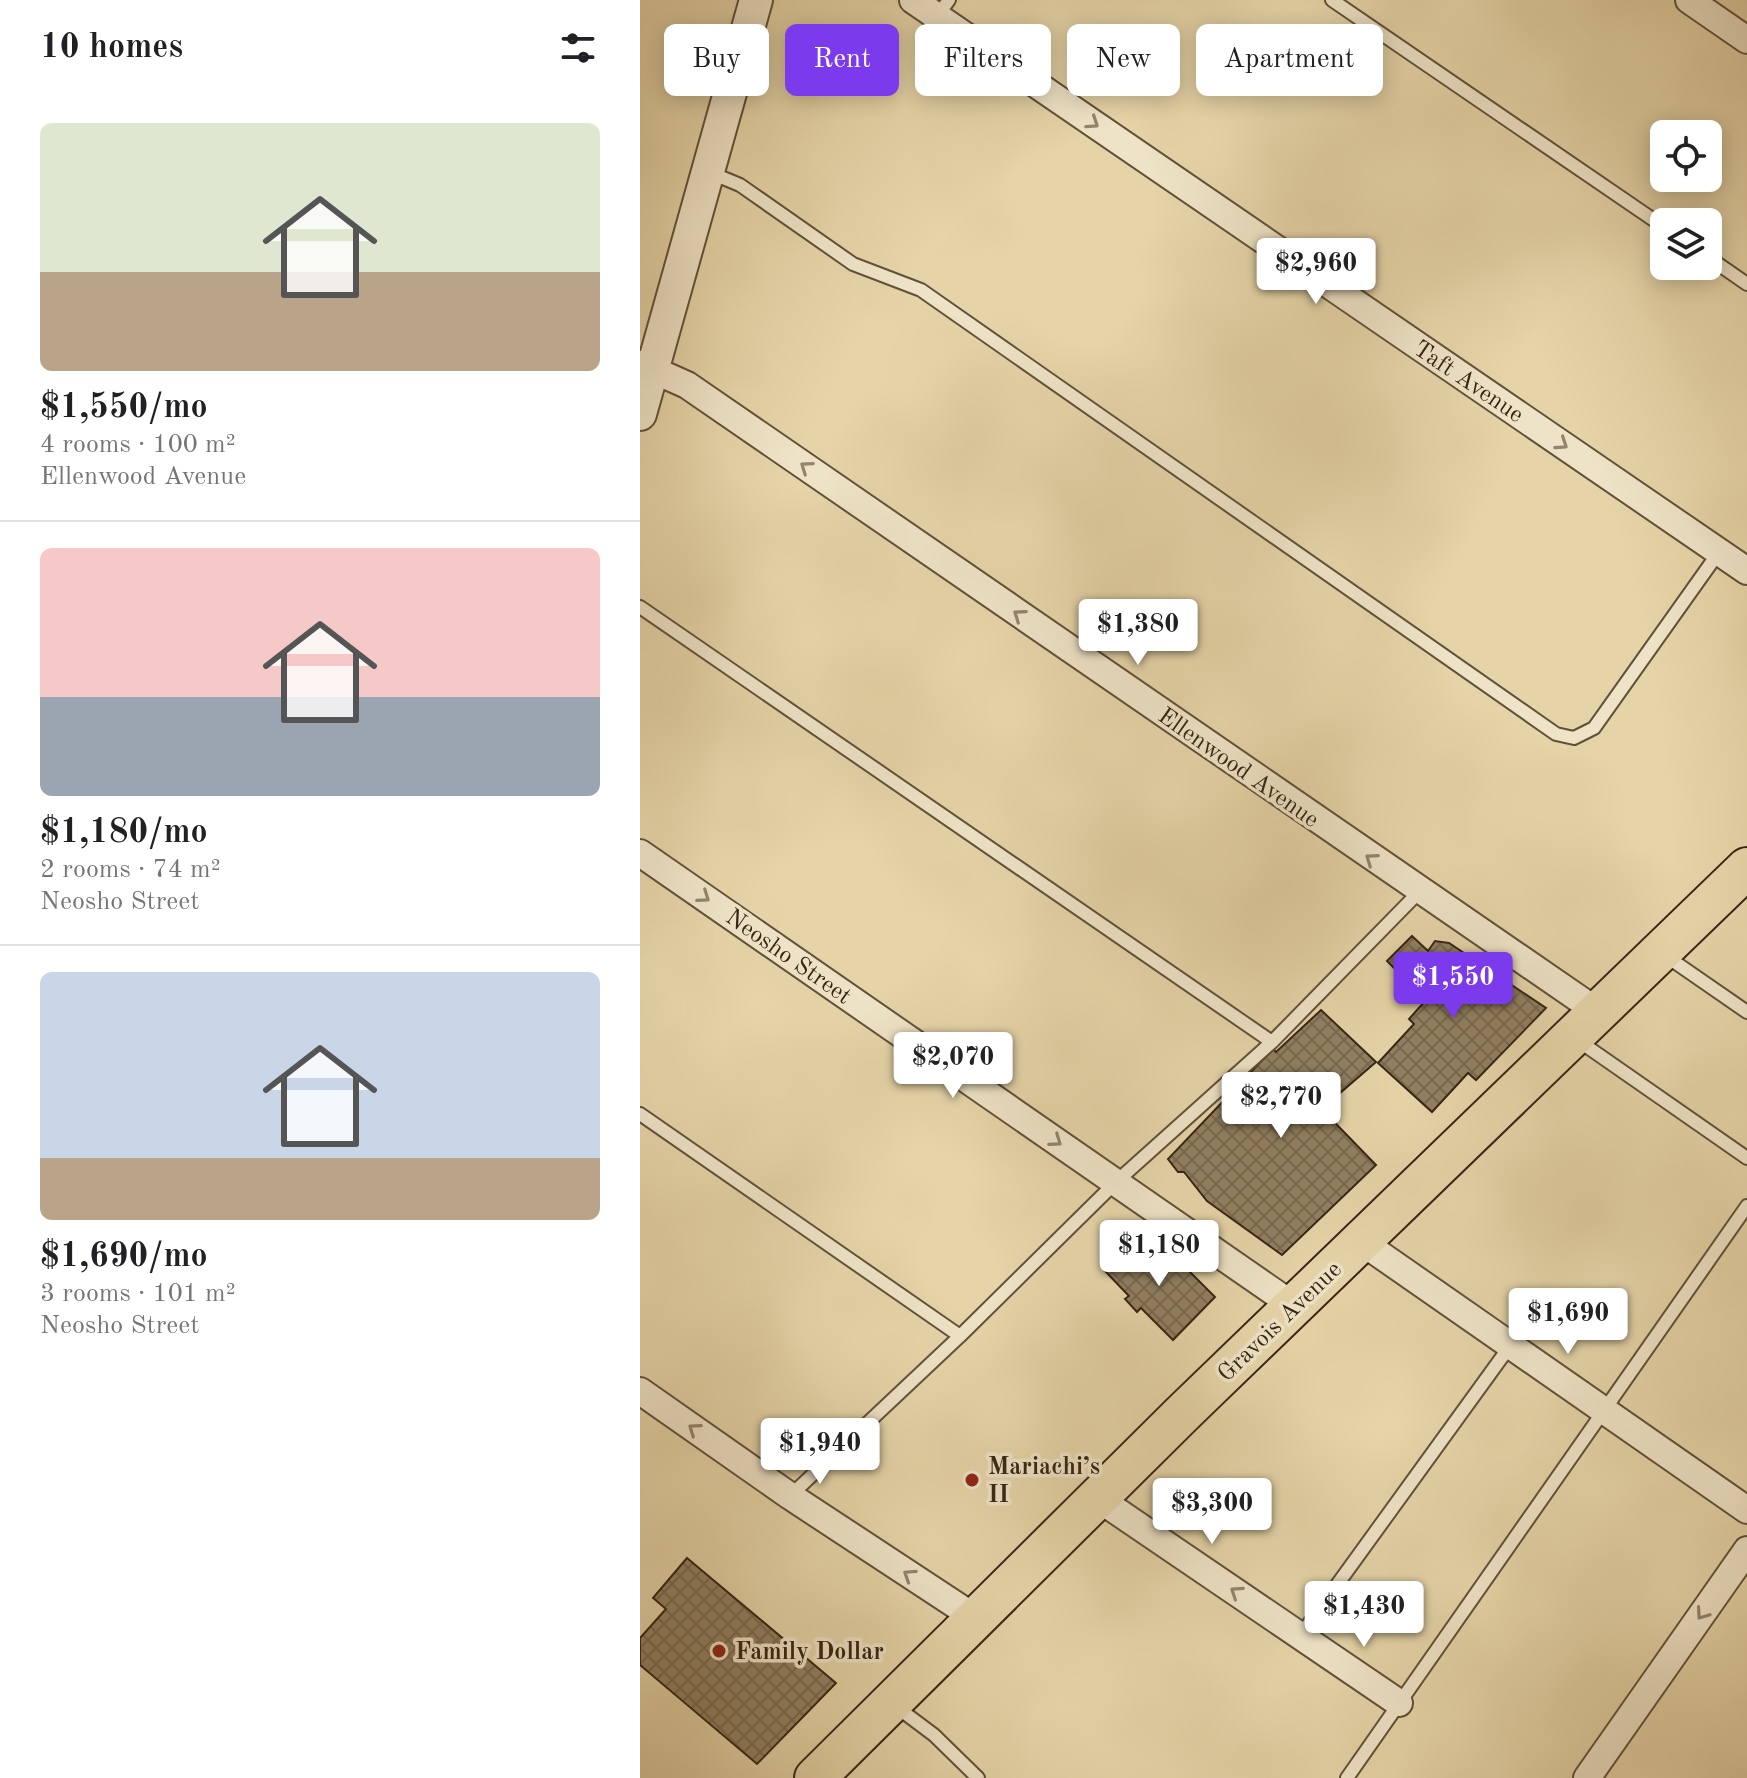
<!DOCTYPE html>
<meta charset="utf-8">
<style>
body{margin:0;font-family:"Old Standard TT",serif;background:#f2f2f2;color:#202124;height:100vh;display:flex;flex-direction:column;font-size:30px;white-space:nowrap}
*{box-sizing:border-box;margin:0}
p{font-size:26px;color:#757577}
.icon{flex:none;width:44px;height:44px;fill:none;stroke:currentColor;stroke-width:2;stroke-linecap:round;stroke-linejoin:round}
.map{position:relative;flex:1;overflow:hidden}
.side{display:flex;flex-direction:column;background:#fff;width:640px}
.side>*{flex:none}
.banner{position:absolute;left:24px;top:24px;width:760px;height:72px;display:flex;gap:16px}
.controls{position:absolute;left:1010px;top:120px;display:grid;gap:16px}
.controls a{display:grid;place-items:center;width:72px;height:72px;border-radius:12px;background:#fff;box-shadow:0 4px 20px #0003;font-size:40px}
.price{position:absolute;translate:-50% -68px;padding:0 18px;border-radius:8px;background:#fff;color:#222;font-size:26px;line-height:52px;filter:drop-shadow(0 2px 4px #0008)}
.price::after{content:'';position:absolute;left:50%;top:48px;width:24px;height:18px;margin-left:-12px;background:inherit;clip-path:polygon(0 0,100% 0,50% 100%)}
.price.current{background:#7c3aed;color:#fff}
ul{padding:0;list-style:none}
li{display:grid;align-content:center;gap:16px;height:424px;padding:0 40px}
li+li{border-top:2px solid #e0e0e0}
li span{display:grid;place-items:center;height:248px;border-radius:12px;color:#555}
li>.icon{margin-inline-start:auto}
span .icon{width:144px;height:144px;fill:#fffc;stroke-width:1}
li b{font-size:34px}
h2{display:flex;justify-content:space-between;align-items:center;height:96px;padding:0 40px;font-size:34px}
.pill{padding:0 28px;border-radius:12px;background:#fff;box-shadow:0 4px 20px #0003;font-size:28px;line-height:72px}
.pill.current{background:#7c3aed;color:#fff}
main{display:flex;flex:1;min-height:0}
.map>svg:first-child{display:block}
.building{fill:url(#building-cross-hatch);stroke:#372514;stroke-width:2}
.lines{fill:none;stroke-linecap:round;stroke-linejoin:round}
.service-casing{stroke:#625139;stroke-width:16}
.minor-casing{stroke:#625139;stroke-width:30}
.tertiary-casing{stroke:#625139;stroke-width:36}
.primary-casing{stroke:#372514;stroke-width:44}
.service{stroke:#eee3c6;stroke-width:12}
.minor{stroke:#eee3c6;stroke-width:26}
.tertiary{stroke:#eee3c6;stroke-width:32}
.primary{stroke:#e5d4a8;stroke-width:40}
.oneway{stroke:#92846d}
.poi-dot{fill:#8f2418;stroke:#eee3c6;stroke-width:3}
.labels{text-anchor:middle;stroke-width:7;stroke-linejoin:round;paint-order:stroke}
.street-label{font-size:24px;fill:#372514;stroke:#eee3c6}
.poi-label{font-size:24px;font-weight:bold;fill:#372514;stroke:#eee3c6;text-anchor:start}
</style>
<main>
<section class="side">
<h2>10 homes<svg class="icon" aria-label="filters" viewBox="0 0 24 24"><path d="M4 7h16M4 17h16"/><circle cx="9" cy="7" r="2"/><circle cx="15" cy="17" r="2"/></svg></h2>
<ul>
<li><span style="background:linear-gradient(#dfe7d0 60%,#b9a48a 0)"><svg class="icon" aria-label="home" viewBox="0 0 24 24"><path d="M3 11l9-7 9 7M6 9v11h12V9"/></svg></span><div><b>$1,550/mo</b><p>4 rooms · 100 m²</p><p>Ellenwood Avenue</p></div></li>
<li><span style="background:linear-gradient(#f6c9c9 60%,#9aa5b1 0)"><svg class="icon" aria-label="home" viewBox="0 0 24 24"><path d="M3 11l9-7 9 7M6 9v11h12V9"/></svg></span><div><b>$1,180/mo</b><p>2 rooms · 74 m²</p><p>Neosho Street</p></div></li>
<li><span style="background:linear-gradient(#c9d6e8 75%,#b9a48a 0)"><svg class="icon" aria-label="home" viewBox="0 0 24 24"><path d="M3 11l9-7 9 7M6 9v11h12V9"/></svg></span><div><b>$1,690/mo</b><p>3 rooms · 101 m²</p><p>Neosho Street</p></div></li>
</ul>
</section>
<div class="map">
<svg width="1107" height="1778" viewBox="0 0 1107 1778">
<defs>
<pattern id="building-cross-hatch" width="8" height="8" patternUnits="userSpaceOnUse" patternTransform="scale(2)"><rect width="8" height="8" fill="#918061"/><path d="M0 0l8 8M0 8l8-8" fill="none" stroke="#77694f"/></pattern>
</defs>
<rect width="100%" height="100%" fill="#e5d4a8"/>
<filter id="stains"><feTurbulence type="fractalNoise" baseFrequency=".0025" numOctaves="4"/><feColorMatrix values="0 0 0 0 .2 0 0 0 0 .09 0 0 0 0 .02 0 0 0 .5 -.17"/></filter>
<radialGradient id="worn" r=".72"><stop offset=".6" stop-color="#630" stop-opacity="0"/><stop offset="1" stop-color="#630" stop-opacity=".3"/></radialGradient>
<!-- building -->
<path class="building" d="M 772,936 L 788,951 L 795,941 L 809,943 L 906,1008 L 836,1080 L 828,1073 L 792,1112 L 738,1063 L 774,1024 L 769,1019 L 786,1000 L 747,961 Z
M 681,1010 L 736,1062 L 700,1093 L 685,1075 L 665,1092 L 736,1165 L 642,1255 L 567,1201 L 544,1172 L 538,1172 L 528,1159 L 633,1049 L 636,1052 Z
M 498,1237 L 528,1267 L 536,1258 L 575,1297 L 533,1340 L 501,1308 L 497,1312 L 485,1299 L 489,1296 L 464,1270 Z
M 47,1558 L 196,1683 L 117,1764 L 0,1665 L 0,1638 L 26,1609 L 13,1598 Z"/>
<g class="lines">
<!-- service casing -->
<g class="service-casing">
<path id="service" d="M 692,0 L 1024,227
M 297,16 L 309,0
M 71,173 L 100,185 L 213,264 L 281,290 L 916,734 L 934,738 L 954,728 L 1079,552
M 1068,257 L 1107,284
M 0,607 L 632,1042
M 1026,956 L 1107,1012
M 936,1039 L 1107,1158
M 0,1114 L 320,1336
M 150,1496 L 320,1336 L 476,1182 L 632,1042 L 779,892
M 660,1636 L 870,1346
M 254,1705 L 294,1735 L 338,1778
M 707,1778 L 1107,1206"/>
</g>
<!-- minor casing -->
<g class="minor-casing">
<path id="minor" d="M 273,0 L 1107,571
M 1049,0 L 1107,40
M 0,364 L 47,385 L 958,1012
M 0,853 L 654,1306
M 722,1242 L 1107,1510
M 0,1391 L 150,1496 L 334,1617
M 456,1497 L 759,1703
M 947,1778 L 1107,1550"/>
</g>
<!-- tertiary casing -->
<g class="tertiary-casing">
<path id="tertiary" d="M 0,414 L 116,0"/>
</g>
<!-- primary casing -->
<g class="primary-casing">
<path id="primary" d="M 175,1778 L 543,1413 L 1107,868"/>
</g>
<!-- service -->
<use href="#service" class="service"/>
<!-- minor -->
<use href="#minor" class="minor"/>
<!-- tertiary -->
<use href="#tertiary" class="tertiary"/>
<!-- primary -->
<use href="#primary" class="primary"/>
</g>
<!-- one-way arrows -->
<defs><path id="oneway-chevron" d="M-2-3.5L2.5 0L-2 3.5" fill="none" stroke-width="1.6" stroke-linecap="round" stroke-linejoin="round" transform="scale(2)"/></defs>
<g class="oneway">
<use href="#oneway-chevron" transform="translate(453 123) rotate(34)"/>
<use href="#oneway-chevron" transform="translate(922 444) rotate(34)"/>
<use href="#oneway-chevron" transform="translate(166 467) rotate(-145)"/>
<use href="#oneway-chevron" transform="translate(379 615) rotate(-145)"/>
<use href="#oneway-chevron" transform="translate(731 859) rotate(-145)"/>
<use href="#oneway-chevron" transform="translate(64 897) rotate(35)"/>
<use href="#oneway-chevron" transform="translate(416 1141) rotate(35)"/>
<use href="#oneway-chevron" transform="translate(54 1429) rotate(-145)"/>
<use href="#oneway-chevron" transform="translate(269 1575) rotate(-147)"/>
<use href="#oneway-chevron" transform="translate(596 1592) rotate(-146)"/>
<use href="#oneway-chevron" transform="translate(1062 1614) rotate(125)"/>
</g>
<!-- markers -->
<g class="poi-dot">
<circle cx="332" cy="1480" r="8"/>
<circle cx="79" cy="1651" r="8"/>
</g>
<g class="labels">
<!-- street labels -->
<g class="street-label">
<text transform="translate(829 381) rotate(34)" y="8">Taft Avenue</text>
<text transform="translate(599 767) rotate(35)" y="8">Ellenwood Avenue</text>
<text transform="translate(149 956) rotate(35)" y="8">Neosho Street</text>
<text transform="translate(639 1321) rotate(-44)" y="8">Gravois Avenue</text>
</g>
<!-- poi labels -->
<g class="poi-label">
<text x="348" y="1474">Mariachi’s<tspan x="348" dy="28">II</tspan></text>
<text x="95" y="1659">Family Dollar</text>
</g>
</g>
<rect width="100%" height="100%" filter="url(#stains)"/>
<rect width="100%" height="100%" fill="url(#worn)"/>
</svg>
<div class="controls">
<a><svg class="icon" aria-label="locate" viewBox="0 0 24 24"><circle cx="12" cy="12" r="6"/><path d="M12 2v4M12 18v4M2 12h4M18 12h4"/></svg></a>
<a><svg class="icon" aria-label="layers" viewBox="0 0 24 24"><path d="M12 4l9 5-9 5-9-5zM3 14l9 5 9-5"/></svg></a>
</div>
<b class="price" style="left:676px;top:306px">$2,960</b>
<b class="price" style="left:498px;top:667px">$1,380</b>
<b class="price current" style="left:813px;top:1020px">$1,550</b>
<b class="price" style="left:313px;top:1100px">$2,070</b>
<b class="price" style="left:641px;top:1140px">$2,770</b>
<b class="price" style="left:519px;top:1288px">$1,180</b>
<b class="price" style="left:928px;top:1356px">$1,690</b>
<b class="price" style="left:180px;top:1486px">$1,940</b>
<b class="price" style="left:572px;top:1546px">$3,300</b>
<b class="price" style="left:724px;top:1649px">$1,430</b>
<div class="banner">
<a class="pill">Buy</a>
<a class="pill current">Rent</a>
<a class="pill">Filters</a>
<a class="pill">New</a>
<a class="pill">Apartment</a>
</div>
</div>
</main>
